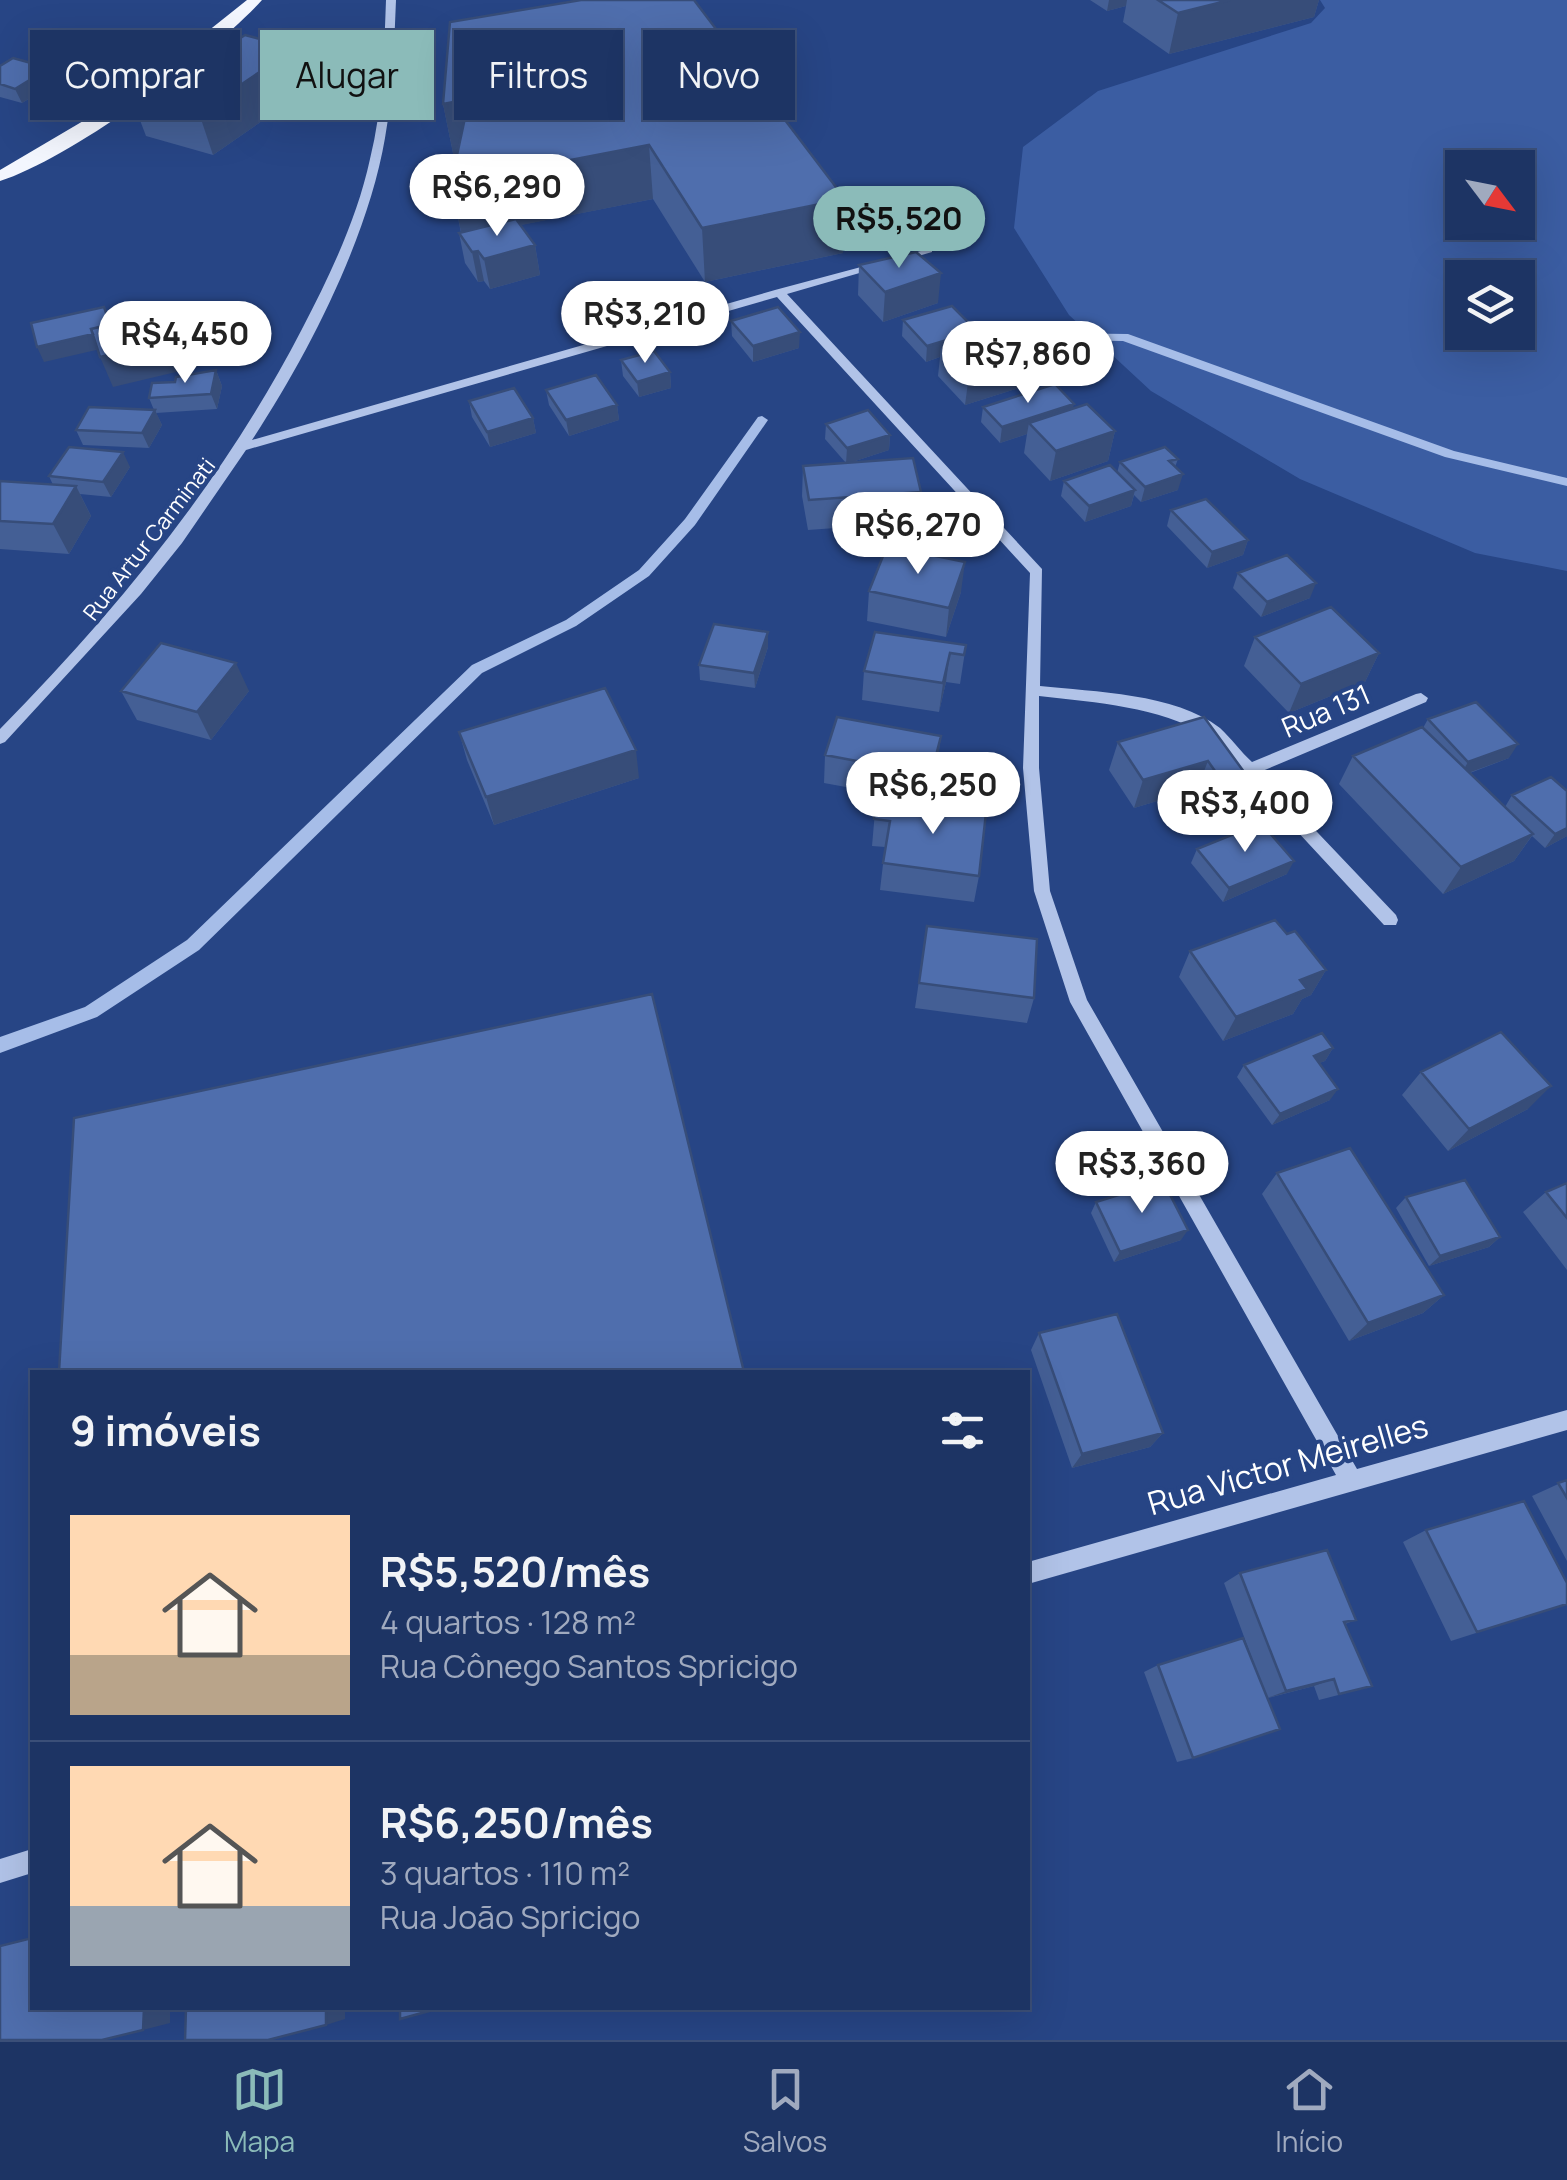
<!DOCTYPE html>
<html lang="pt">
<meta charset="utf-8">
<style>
body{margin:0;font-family:Manrope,sans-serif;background:#253c6a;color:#f1f3f6;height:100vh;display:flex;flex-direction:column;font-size:38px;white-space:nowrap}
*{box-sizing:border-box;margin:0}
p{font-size:32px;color:#a0aabf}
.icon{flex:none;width:55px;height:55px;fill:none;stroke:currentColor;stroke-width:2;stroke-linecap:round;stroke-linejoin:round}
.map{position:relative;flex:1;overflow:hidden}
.sheet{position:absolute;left:30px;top:1370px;width:1000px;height:640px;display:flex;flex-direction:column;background:#1d3464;border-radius:0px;box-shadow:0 10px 40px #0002,0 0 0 2px #3b4f78}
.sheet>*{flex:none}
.guide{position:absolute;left:30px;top:30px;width:1000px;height:90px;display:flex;gap:20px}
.needle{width:65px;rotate:122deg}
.buttons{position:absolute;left:1445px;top:150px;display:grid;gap:20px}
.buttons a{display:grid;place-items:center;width:90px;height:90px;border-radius:0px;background:#1d3464;box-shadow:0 10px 40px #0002,0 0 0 2px #3b4f78;font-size:50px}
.price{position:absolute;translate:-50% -85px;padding:0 22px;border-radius:35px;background:#fff;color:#222;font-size:32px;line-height:65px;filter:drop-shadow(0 2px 5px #0008)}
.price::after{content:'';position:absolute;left:50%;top:60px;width:30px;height:22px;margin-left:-15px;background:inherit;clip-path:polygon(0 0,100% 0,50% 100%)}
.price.active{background:#8bbbb9;color:#111}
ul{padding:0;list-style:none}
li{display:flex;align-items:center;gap:30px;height:250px;padding:0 40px}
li+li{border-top:2px solid #3b4f78}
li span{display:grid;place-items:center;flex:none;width:280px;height:200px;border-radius:0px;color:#555}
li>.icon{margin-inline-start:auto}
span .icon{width:120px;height:120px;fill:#fffc;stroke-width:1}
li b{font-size:42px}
h2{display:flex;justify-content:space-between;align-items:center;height:120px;padding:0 40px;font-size:42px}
.pill{padding:0 35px;border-radius:0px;background:#1d3464;box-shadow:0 10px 40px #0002,0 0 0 2px #3b4f78;font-size:35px;line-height:90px}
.pill.active{background:#8bbbb9;color:#111}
.tabs{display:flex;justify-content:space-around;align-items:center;height:140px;border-top:2px solid #3b4f78;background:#1d3464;font-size:28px;color:#a0aabf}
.tabs a{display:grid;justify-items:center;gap:5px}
.tabs .active{color:#8bbbb9}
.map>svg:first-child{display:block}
.green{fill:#3b5da2;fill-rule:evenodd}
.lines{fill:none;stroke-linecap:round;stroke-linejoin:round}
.stream{fill:#a6bde8;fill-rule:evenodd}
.minor{fill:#b1c3e8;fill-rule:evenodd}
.major{fill:#f3f6fe;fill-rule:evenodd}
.wall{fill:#445f95}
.shaded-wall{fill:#374d79}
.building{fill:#4f6ead;stroke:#374d79;stroke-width:2.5}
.labels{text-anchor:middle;stroke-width:8;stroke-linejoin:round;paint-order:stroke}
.far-street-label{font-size:22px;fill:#fff;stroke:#274585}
.street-label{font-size:28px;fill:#fff;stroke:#274585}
.near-street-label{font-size:32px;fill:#fff;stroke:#274585}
</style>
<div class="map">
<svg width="1567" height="2040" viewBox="0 0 1567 2040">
<rect width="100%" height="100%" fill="#274585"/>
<!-- green -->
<path class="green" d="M 1320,0 L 1567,0 L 1567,571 L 1475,553 L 1300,479 L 1151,391 L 1069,315 L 1014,228 L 1023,147 L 1098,91 L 1311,23 L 1325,8 ZM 1462,168 L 1518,168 L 1518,222 L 1462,222 ZM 1462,278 L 1518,278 L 1518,332 L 1462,332 Z"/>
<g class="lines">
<!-- stream -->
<path class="stream" d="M 1049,333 L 1128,334 L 1454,451 L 1567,478 L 1567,486 L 1445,457 L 1123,341 L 1045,340 L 1043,337 Z
M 762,416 L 768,420 L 695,525 L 649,576 L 576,626 L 482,673 L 199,950 L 97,1017 L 0,1053 L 0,1037 L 85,1007 L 187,940 L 472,665 L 566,620 L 639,570 L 685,519 L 758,417 Z"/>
<!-- minor -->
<path class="minor" d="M 386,0 L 396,0 C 394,46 393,93 385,138 C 368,238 308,355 252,440 L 775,290 L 932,248 L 932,252 L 787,294 L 1042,569 L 1040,686 C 1094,692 1175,693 1220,728 C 1231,738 1241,752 1252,762 L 1416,694 L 1421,693 L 1428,698 L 1426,702 L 1260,772 L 1396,915 L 1398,920 L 1396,925 L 1384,925 L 1209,736 C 1156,706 1099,703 1039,696 L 1039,768 L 1050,891 L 1087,1000 L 1357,1469 L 1567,1410 L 1567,1430 L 1028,1584 L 1028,1562 L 1336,1475 L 1070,1002 L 1034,891 L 1023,768 L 1030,573 L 777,297 L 246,450 L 182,543 L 141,594 L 5,742 L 0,744 L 0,729 C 119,608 224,480 302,329 C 330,275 357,219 370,159 C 383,107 384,53 386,0 Z
M 32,1849 L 32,1873 L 0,1883 L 0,1859 Z"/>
<!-- major -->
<path class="major" d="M 247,0 L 262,0 C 211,56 71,158 0,181 L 0,170 L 129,94 Z"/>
</g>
<!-- wall -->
<path class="wall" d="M 1090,0 L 1319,0 L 1314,17 L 1169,54 L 1123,22 L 1126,6 L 1107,11 Z
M 450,22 L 845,199 L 843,253 L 705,282 L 653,199 L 520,225 L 535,245 L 540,275 L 490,289 L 484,281 L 478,282 L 465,263 L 459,233 L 461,233 L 451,183 L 456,157 L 454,158 L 443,104 Z
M 0,66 L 55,83 L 22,103 L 0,97 Z
M 291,85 L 287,88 L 291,101 L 213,155 L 146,136 L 130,94 Z
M 859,265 L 938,303 L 883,322 L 858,295 Z
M 903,320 L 977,331 L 976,335 L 1022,387 L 965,405 L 938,376 L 940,357 L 926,362 L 902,336 Z
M 731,321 L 799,348 L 753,362 L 732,336 Z
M 621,360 L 670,372 L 671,388 L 639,397 L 623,376 Z
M 216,370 L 222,386 L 217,409 L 156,413 L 162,425 L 149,448 L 83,445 L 76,430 L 154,410 L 149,398 L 175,382 Z
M 546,390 L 617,405 L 619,420 L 569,436 L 549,405 Z
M 469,401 L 533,418 L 536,433 L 490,447 L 472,417 Z
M 983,407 L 1074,408 L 1115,431 L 1108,461 L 1050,481 L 1024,453 L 1027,434 L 1000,443 L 981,422 Z
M 826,424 L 890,435 L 889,450 L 849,463 L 921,492 L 918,522 L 808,530 L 802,496 L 803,466 L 846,463 L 825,439 Z
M 1178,459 L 1175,467 L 1178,490 L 1141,502 L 1134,495 L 1131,506 L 1085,522 L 1061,496 L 1064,481 L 1117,473 L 1120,462 Z
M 130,467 L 111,497 L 80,494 L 91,516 L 69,554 L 0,549 L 0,481 L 53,485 L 49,476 Z
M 1171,510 L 1248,540 L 1243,555 L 1207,568 L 1167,526 Z
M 1238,573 L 1310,598 L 1261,617 L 1233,588 Z
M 869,591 L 961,592 L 946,637 L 867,621 Z
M 1255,637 L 1379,653 L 1365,682 L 1289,713 L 1244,666 Z
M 966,645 L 960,684 L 946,682 L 939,712 L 862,700 L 864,671 Z
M 768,647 L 755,688 L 700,680 L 699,665 Z
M 121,691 L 249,691 L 211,740 L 137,720 Z
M 1204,717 L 1243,814 L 1220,822 L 1197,789 L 1134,808 L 1109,770 L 1118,742 Z
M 1428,719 L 1509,758 L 1470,773 L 1505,807 L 1512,795 L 1567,791 L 1567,836 L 1545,848 L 1532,836 L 1514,861 L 1443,894 L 1339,784 L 1353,756 L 1423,728 Z
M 459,732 L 639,778 L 494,825 L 467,760 Z
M 941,736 L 937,764 L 927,802 L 824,783 L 825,755 Z
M 876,800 L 979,876 L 974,902 L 880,890 L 885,847 L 872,846 Z
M 1197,849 L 1287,874 L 1223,902 L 1191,863 Z
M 927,926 L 1034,998 L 1027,1023 L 915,1008 Z
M 1287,934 L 1326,970 L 1311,995 L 1302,999 L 1293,1014 L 1223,1041 L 1179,977 L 1190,951 Z
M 1333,1048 L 1325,1061 L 1319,1063 L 1330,1100 L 1272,1125 L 1237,1077 L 1244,1065 Z
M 1421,1072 L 1528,1109 L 1448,1151 L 1402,1095 Z
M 1277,1173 L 1444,1295 L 1423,1313 L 1349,1341 L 1262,1194 Z
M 1567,1183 L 1567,1270 L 1523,1212 L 1546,1192 Z
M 1406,1197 L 1500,1237 L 1489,1247 L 1429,1266 L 1396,1208 Z
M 1096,1202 L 1181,1240 L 1114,1262 L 1091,1213 Z
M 1039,1333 L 1163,1433 L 1150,1447 L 1072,1468 L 1031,1350 Z
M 1567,1480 L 1567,1561 L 1532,1496 Z
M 1426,1530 L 1567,1604 L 1451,1641 L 1403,1542 Z
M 1240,1573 L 1356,1620 L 1345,1624 L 1350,1692 L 1319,1700 L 1314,1686 L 1268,1698 L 1193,1758 L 1177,1762 L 1144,1672 L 1158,1665 L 1262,1685 L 1224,1583 Z"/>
<!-- shaded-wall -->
<path class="shaded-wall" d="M 1109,0 L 1127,0 L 1126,6 L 1107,11 Z
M 1230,0 L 1319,0 L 1314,17 L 1169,54 L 1178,13 Z
M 279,44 L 291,85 L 287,88 L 291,101 L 213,155 L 199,113 L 263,54 Z
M 49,68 L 55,83 L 22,103 L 15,89 Z
M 469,99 L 478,153 L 454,158 L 443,104 Z
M 649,145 L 653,199 L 462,237 L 451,183 Z
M 845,199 L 843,253 L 705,282 L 702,228 Z
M 535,245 L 540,275 L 490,289 L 484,259 Z
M 478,251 L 484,281 L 478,282 L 472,252 Z
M 941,273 L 938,303 L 883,322 L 885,292 Z
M 104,307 L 118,345 L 44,362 L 37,347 Z
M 175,309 L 197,367 L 113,387 L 100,357 Z
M 977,331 L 975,347 L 941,346 L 940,357 L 926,362 L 927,346 Z
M 800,332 L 799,348 L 753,362 L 753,346 Z
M 1027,357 L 1022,387 L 965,405 L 969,375 Z
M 216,370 L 222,386 L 217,409 L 211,394 Z
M 670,372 L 671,388 L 639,397 L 637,382 Z
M 1074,404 L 1071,419 L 1029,423 L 1027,434 L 1000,443 L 1002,427 Z
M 617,405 L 619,420 L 569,436 L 566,420 Z
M 155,410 L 162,425 L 149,448 L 142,433 Z
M 533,418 L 536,433 L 490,447 L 487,432 Z
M 1115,431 L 1108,461 L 1050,481 L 1056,451 Z
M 890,435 L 889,450 L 846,464 L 847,448 Z
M 123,452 L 130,467 L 111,497 L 103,482 Z
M 1183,474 L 1178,490 L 1141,502 L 1145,487 Z
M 76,486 L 91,516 L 69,554 L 53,524 Z
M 1135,490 L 1131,506 L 1085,522 L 1089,506 Z
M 1248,540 L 1243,555 L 1207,568 L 1212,552 Z
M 965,562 L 961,592 L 946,637 L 949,608 Z
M 1316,583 L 1310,598 L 1261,617 L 1267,602 Z
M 768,632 L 768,647 L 755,688 L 754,673 Z
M 950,653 L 946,682 L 939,712 L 943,683 Z
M 1379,653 L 1365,682 L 1289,713 L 1301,684 Z
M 236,663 L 249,691 L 211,740 L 197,712 Z
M 941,736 L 937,764 L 927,802 L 931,775 Z
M 1518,744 L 1509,758 L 1460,776 L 1468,762 Z
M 636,750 L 639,778 L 494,825 L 486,797 Z
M 1208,761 L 1197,789 L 1134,808 L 1143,780 Z
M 1255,787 L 1243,814 L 1220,822 L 1231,794 Z
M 1567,828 L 1567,836 L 1545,848 L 1555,834 Z
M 1533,834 L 1514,861 L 1443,894 L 1461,867 Z
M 1294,861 L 1287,874 L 1223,902 L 1229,888 Z
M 1326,970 L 1311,995 L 1302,999 L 1293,1014 L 1223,1041 L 1236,1017 L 1300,980 Z
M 1333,1048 L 1325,1061 L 1306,1068 L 1314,1056 Z
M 1551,1086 L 1528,1109 L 1448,1151 L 1469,1129 Z
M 1338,1089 L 1330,1100 L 1272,1125 L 1280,1114 Z
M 1188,1230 L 1181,1240 L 1114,1262 L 1120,1252 Z
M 1500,1237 L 1489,1247 L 1429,1266 L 1440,1256 Z
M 1444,1295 L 1423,1313 L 1349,1341 L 1368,1323 Z
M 1163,1433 L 1150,1447 L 1072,1468 L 1082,1454 Z
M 1334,1679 L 1314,1686 L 1267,1698 L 1286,1691 Z
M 144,2008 L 170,2008 L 170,2023 L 143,2030 Z
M 326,2008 L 345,2008 L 345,2019 L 326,2025 Z"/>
<!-- building -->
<path class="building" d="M 581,0 L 694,0 L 845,199 L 702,228 L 649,145 L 451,183 L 469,99 L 443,104 L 450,22 Z
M 1158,0 L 1230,0 L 1178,13 Z
M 245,35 L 279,44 L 263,54 L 279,59 L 199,113 L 130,94 L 213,41 L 228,46 Z
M 13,58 L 49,68 L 15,89 L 0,84 L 0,66 Z
M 516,219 L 535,245 L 484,259 L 478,251 L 472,252 L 459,233 Z
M 916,252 L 941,273 L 885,292 L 859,265 Z
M 952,306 L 977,331 L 927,346 L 903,320 Z
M 104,307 L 110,324 L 91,329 L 93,334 L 37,347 L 31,323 Z
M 778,307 L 800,332 L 753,346 L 731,321 Z
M 175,309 L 185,337 L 100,357 L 91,329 Z
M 998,328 L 1027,357 L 969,375 L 941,346 Z
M 654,351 L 670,372 L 637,382 L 621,360 Z
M 216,370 L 211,394 L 149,398 L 152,383 L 175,382 L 176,377 Z
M 596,375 L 617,405 L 566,420 L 546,390 Z
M 1055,384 L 1074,404 L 1002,427 L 983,407 Z
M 514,388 L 533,418 L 487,432 L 469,401 Z
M 1087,404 L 1115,431 L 1056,451 L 1029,423 Z
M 89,407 L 155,410 L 142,433 L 76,430 Z
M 868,410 L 890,435 L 847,448 L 826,424 Z
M 69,447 L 123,452 L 103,482 L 49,476 Z
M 1165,447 L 1178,459 L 1169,461 L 1183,474 L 1145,487 L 1120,462 Z
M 913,458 L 921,492 L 809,500 L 803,466 Z
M 1110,465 L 1135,490 L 1089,506 L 1064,481 Z
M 0,481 L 76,486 L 53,524 L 0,521 Z
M 1206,499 L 1248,540 L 1212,552 L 1171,510 Z
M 887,546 L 965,562 L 949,608 L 869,591 Z
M 1287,555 L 1316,583 L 1267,602 L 1238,573 Z
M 1331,607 L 1379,653 L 1301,684 L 1255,637 Z
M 714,624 L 768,632 L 754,673 L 699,665 Z
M 875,632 L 966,645 L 964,655 L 950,653 L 943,683 L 864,671 Z
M 161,643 L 236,663 L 197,712 L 121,691 Z
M 605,688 L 636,750 L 486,797 L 459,732 Z
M 1476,702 L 1518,744 L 1468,762 L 1428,719 Z
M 837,717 L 941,736 L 931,775 L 825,755 Z
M 1204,717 L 1255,787 L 1231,794 L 1208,761 L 1143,780 L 1118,742 Z
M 1422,727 L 1533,834 L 1461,867 L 1353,756 Z
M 1551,777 L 1567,791 L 1567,828 L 1555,834 L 1512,795 Z
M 876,800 L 986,813 L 979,876 L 883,863 L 890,821 L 874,819 Z
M 1261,823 L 1294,861 L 1229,888 L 1197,849 Z
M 1275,920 L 1287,934 L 1295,931 L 1326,970 L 1300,980 L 1307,989 L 1236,1017 L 1190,951 Z
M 927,926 L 1037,939 L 1034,998 L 919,983 Z
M 652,994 L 744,1372 L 59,1372 L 74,1118 Z
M 1501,1032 L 1551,1086 L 1469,1129 L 1421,1072 Z
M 1322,1033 L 1333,1048 L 1314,1056 L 1338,1089 L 1280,1114 L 1244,1065 Z
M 1350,1148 L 1444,1295 L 1368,1323 L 1277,1173 Z
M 1465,1180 L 1500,1237 L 1440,1256 L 1406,1197 Z
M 1163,1181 L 1188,1230 L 1120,1252 L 1096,1202 Z
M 1567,1183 L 1567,1218 L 1546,1192 Z
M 1117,1314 L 1163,1433 L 1082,1454 L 1039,1333 Z
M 1567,1480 L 1567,1498 L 1558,1483 Z
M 1524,1501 L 1567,1583 L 1567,1604 L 1477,1632 L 1426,1530 Z
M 1327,1550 L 1356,1620 L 1344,1622 L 1372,1686 L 1339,1694 L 1334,1679 L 1286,1691 L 1240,1573 Z
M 1243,1638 L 1280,1729 L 1193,1758 L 1158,1665 Z
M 32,1938 L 32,2008 L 144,2008 L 143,2030 L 102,2040 L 0,2040 L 0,1946 Z
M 186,2008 L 326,2008 L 326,2025 L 268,2040 L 185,2040 Z
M 400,2008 L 440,2008 L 400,2019 Z"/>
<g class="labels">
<!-- far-street labels -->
<g class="far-street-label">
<text transform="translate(149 539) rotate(-52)" y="8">Rua Artur Carminati</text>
</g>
<!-- street labels -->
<g class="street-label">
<text transform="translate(1326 711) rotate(-23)" y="10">Rua 131</text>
</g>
<!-- near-street labels -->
<g class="near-street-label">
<text transform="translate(1288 1465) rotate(-16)" y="11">Rua Victor Meirelles</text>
</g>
</g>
</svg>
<div class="buttons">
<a><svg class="needle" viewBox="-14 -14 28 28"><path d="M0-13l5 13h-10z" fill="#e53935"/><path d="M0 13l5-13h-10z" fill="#a0aabf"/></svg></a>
<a><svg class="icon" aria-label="layers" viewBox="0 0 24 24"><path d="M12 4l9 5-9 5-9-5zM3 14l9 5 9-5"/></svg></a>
</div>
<b class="price" style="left:497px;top:239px">R$6,290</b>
<b class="price active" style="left:899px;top:271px">R$5,520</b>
<b class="price" style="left:645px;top:366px">R$3,210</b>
<b class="price" style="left:185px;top:386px">R$4,450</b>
<b class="price" style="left:1028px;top:406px">R$7,860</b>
<b class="price" style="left:918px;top:577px">R$6,270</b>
<b class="price" style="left:933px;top:837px">R$6,250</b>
<b class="price" style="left:1245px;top:855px">R$3,400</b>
<b class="price" style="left:1142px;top:1216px">R$3,360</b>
<div class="guide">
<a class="pill">Comprar</a>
<a class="pill active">Alugar</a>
<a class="pill">Filtros</a>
<a class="pill">Novo</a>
</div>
<section class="sheet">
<h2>9 imóveis<svg class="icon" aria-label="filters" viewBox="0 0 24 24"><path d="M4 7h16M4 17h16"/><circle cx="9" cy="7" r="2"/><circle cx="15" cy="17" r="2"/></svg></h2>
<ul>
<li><span style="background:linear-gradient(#ffd9b3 70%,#b9a48a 0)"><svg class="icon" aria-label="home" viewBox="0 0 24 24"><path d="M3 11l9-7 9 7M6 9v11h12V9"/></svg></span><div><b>R$5,520/mês</b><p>4 quartos · 128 m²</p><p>Rua Cônego Santos Spricigo</p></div></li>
<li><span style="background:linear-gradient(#ffd9b3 70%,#9aa5b1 0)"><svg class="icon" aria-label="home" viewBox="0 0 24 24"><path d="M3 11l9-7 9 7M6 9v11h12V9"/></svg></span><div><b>R$6,250/mês</b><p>3 quartos · 110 m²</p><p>Rua João Spricigo</p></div></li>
</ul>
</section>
</div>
<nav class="tabs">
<a class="active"><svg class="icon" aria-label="map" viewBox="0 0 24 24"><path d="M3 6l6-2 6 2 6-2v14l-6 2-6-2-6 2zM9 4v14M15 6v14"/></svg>Mapa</a>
<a><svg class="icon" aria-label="saved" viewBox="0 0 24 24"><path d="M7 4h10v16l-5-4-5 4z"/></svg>Salvos</a>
<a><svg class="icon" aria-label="home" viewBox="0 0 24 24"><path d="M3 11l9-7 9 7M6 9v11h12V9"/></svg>Início</a>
</nav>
